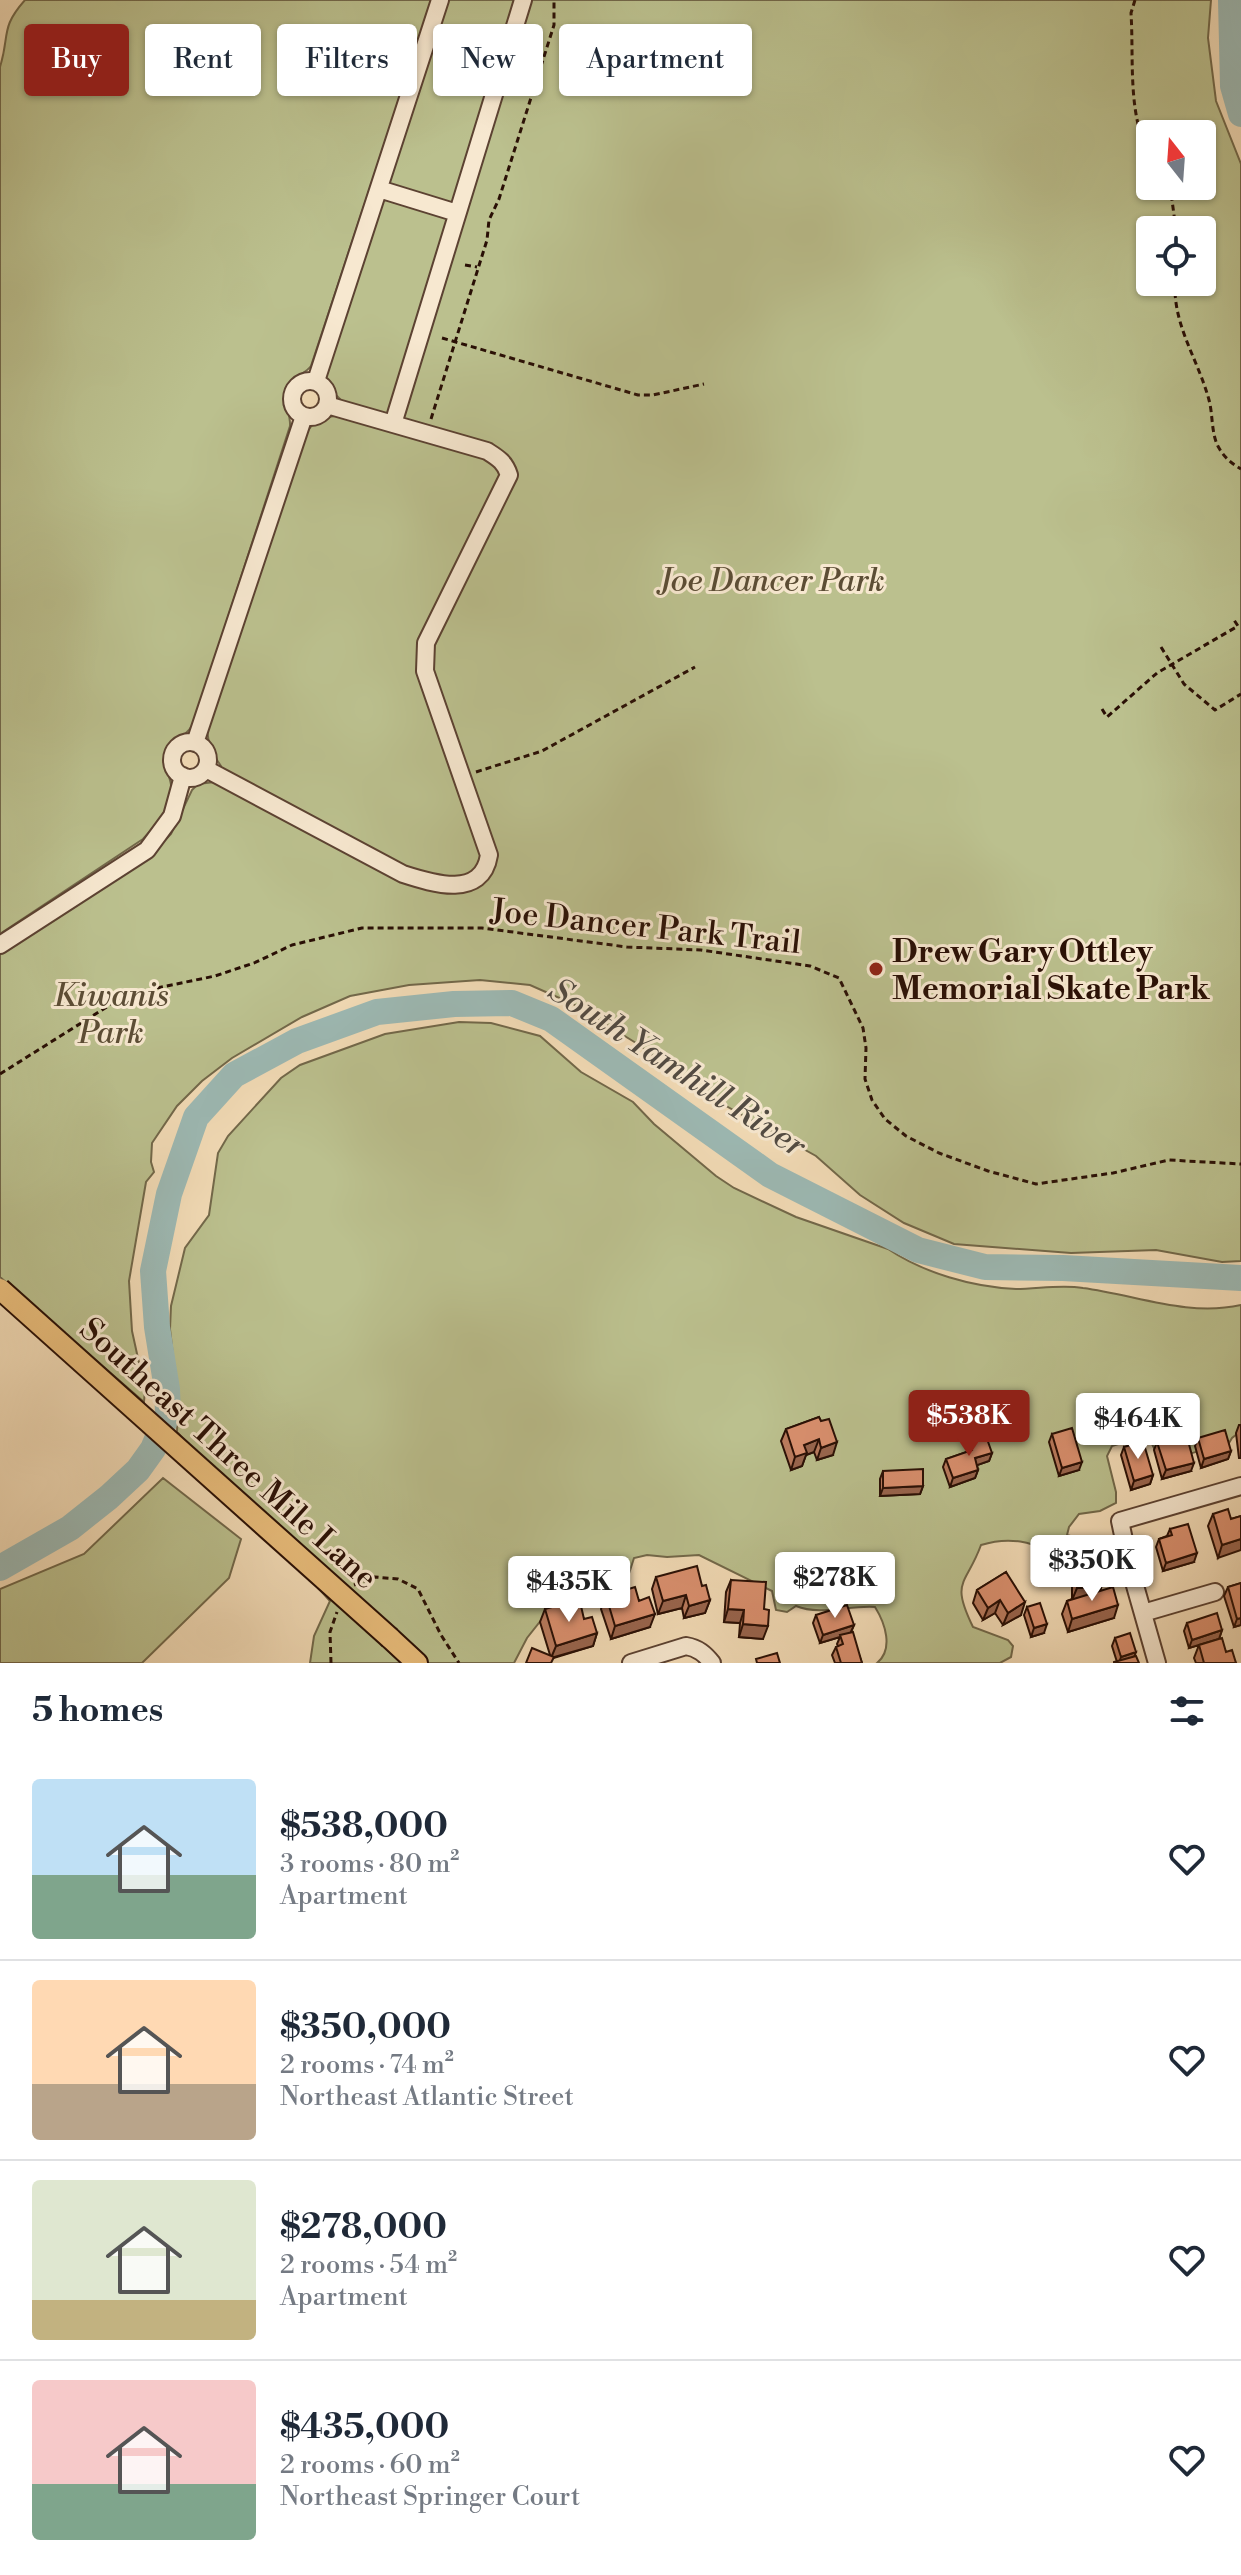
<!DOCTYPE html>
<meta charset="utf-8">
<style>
body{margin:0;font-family:"Libre Bodoni",serif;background:#f2f2f3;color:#1f2937;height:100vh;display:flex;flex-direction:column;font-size:30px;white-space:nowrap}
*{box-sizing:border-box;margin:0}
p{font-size:26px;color:#747a83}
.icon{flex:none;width:44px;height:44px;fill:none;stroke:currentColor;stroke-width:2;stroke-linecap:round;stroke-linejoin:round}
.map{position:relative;height:1663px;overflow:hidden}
.sheet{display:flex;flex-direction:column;background:#fff;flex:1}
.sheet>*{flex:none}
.top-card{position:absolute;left:24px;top:24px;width:800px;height:72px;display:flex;gap:16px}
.needle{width:52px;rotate:343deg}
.buttons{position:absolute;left:1136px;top:120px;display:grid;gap:16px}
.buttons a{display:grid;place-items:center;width:80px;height:80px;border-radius:8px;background:#fff;box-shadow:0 2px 6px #0004;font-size:40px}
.price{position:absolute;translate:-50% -68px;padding:0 18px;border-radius:8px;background:#fff;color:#222;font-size:26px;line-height:52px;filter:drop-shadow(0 2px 4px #0008)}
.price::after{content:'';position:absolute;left:50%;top:48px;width:24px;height:18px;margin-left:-12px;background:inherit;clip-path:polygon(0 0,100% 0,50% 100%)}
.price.on{background:#8f2418;color:#fff}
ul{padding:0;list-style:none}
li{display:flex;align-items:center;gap:24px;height:200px;padding:0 32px}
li+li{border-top:2px solid #e0e1e3}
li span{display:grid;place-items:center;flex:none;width:224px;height:160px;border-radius:8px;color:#555}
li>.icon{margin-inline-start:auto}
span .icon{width:96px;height:96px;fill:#fffc;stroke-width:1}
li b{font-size:34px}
h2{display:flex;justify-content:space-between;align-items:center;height:96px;padding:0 32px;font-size:34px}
.pill{padding:0 28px;border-radius:8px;background:#fff;box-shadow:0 2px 6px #0004;font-size:28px;line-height:72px}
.pill.on{background:#8f2418;color:#fff}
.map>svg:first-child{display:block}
.green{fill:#bbc08e;stroke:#72684a;stroke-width:2;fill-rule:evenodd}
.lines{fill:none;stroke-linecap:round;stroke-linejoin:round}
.river{stroke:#9dbab5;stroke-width:26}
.minor-casing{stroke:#5c4232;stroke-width:20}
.major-casing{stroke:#290f05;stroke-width:24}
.path{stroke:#290f05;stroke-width:3;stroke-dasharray:6 4;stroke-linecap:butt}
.minor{stroke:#f7e8d0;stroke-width:16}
.major{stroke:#eabe7c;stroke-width:20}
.major-bridge-casing{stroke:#290f05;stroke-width:24;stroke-linecap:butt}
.major-bridge{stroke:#eabe7c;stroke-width:20}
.wall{fill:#bb7c5f;stroke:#290f05;stroke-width:2}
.shaded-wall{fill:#99654e;stroke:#290f05;stroke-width:2}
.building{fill:#da906f;stroke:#290f05;stroke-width:2}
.poi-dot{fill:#8f2418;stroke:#f7e8d0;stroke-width:3}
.labels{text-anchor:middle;stroke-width:6;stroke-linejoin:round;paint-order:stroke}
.park-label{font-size:32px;font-style:italic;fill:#5c4d35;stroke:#f7e8d0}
.street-label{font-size:32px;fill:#290f05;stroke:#f7e8d0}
.poi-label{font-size:32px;font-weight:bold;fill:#290f05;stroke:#f7e8d0;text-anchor:start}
.water-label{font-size:34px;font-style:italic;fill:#524b43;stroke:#f7e8d0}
</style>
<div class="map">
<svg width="1241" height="1663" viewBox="0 0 1241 1663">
<rect width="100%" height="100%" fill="#f3dcb7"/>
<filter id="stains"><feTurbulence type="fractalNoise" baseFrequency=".0025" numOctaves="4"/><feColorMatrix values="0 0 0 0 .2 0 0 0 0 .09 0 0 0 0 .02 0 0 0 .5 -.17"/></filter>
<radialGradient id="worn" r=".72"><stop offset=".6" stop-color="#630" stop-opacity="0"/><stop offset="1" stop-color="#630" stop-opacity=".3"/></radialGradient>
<!-- green -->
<path class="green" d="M 25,0 L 432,0 L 311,366 C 306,373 297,375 291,382 C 279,396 291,411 290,426 L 194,722 C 189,736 171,740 166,755 C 162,766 170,774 171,785 C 174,805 156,825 143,839 L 0,934 L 0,67 C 10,35 0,28 25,0 Z
M 447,0 L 1211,0 L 1208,38 L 1216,101 L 1241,164 L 1241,1261 L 1222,1262 L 1156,1250 L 1071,1253 L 954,1244 L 904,1223 L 860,1195 L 816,1156 L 710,1097 L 636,1043 L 573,1004 L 530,985 L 480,980 L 409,985 L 350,996 L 302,1017 L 232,1058 L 202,1081 L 177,1106 L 152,1143 L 151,1162 L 154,1172 L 146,1182 L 129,1281 L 132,1331 L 145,1390 L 144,1402 L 0,1277 L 0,954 L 149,857 L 171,834 L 192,790 L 198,784 L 214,782 L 221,766 L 210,750 L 207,730 L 306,433 L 317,419 L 334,416 L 340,399 L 330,389 L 325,375 ZM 1150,134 L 1202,134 L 1202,186 L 1150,186 ZM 1150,230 L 1202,230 L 1202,282 L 1150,282 Z
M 459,1022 L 491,1023 L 540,1036 L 581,1072 L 633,1102 L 654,1124 L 716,1176 L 734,1188 L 796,1217 L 888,1249 C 924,1273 972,1287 1016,1289 C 1038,1289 1061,1284 1083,1288 C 1136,1295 1187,1317 1241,1305 L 1241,1431 L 1232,1438 L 1226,1448 C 1199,1447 1186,1458 1160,1460 L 1151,1442 L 1144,1440 L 1128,1441 L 1112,1446 L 1107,1456 L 1116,1492 L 1116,1503 L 1100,1511 L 1079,1514 L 1069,1527 L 1067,1535 C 1081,1540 1094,1541 1101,1556 L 1088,1564 C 1046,1554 1026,1531 981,1545 C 966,1586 950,1580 973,1627 L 1008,1640 L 1013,1646 L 1011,1657 L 1000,1663 L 877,1663 C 894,1649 885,1623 875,1607 C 849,1605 820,1616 796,1606 L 787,1612 L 776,1610 L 772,1591 L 699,1555 L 667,1557 L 647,1555 L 634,1558 L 625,1586 L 608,1592 L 571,1594 L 550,1609 L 527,1638 L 514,1663 L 310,1663 L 314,1636 L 330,1601 L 177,1432 L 178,1400 L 170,1329 L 171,1306 L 185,1248 L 209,1215 L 218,1153 L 228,1136 L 281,1078 L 300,1065 L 385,1034 Z
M 163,1478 L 241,1539 L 229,1578 L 142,1663 L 0,1663 L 0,1589 L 84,1554 Z"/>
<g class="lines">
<!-- river -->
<path class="river" d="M 1231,0 L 1233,86 L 1241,114
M 0,1568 L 70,1528 L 109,1497 L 138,1470 L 153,1449 L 168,1413 L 167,1389 L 157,1327 L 153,1271 L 169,1194 L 196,1117 L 234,1075 L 297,1041 L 377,1012 L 454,1004 L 512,1003 L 551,1019 L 770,1175 L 918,1250 L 985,1267 L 1063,1268 L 1241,1278"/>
<!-- minor casing -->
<g class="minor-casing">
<path id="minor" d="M 379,189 L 457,213
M292 399a18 18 0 1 1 36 0a18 18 0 1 1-36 0Z
M 316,381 L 440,0
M 393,424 L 523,0
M172 760a18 18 0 1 1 36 0a18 18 0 1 1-36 0Z
M 195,743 L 304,416
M 206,769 L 403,874 C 434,884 482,899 489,855 L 425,671 L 426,643 L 509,475 C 505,462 498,458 487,451 L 327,405
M 0,945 L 147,850 L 172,816 L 183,776
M 1143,1613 L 1215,1592
M 631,1663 L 686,1646 C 698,1648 705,1654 712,1663
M 1157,1663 L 1130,1568 L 1120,1521 L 1241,1486"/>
</g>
<!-- major casing -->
<g class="major-casing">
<path id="major" d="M 390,1638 L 417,1663"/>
</g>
<!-- path -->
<path class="path" d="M 1135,0 L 1131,13 C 1134,60 1127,114 1150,157
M 1166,186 L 1172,200 L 1176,230
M 465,265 L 477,267
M 1175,282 C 1173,326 1198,359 1209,400 C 1213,414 1211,435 1219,448 C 1224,457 1232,464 1241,469
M 442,338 L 638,395 L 653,395 L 704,384
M 431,419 L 487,240 L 489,220 L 499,199 L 554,25 L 554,0
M 1161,647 L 1184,684 L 1215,710 L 1241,694
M 1102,709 L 1107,717 L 1157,673 L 1238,626 L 1234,620
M 476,772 L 542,751 L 695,667
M 0,1074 L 113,1003 L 152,989 L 215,976 L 254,963 L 292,945 L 362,928 L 482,928 L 627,947 L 701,950 L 810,966 L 839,978 L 863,1028 L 866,1048 L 865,1079 L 872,1100 L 885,1119 L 906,1136 L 939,1153 L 988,1171 L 1036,1184 L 1113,1173 L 1169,1160 L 1241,1164
M 354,1585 L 375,1577 L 398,1579 L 418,1589 L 441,1635 L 459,1663
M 331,1663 L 330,1632 L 337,1612"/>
<!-- minor -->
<use href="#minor" class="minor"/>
<!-- major -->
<use href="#major" class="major"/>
<!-- major-bridge casing -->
<g class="major-bridge-casing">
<path id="major-bridge" d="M 0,1289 L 390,1638"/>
</g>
<!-- major-bridge -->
<use href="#major-bridge" class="major-bridge"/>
</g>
<!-- wall -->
<path class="wall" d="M 819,1417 L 833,1455 L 817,1460 L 814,1452 L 806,1455 L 802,1466 L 791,1470 L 781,1441 L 786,1429 Z
M 1239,1425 L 1241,1425 L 1241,1458 L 1239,1458 L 1236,1433 Z
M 1052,1434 L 1079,1470 L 1059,1476 L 1049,1442 Z
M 1198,1438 L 1231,1451 L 1228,1459 L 1201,1468 L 1195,1446 Z
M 970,1442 L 992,1453 L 989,1461 L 977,1465 L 978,1470 L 975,1478 L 950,1487 L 943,1467 L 946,1459 L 967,1452 Z
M 1157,1442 L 1191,1471 L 1162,1479 L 1154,1450 Z
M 1124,1447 L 1153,1475 L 1150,1484 L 1131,1490 L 1121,1455 Z
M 883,1471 L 923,1486 L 920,1494 L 880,1496 L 880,1479 Z
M 1213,1514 L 1231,1519 L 1241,1516 L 1218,1558 L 1208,1526 Z
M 1170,1529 L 1194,1562 L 1163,1571 L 1156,1547 L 1159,1539 L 1167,1536 Z
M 1088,1543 L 1101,1588 L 1100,1591 L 1114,1618 L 1068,1632 L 1062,1614 L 1067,1601 L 1072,1599 L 1072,1582 L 1055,1582 L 1055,1562 L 1060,1549 L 1086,1549 Z
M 1006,1572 L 1021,1615 L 1003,1625 L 995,1613 L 983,1620 L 973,1603 L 977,1590 Z
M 656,1577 L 702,1586 L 710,1600 L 705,1613 L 684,1618 L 682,1608 L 658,1614 L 652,1589 Z
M 731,1580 L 764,1609 L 763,1639 L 739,1637 L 740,1623 L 724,1622 L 726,1592 Z
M 1241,1583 L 1241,1625 L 1234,1627 L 1224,1596 L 1228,1587 Z
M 606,1596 L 639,1601 L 650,1627 L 611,1639 L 601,1609 Z
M 1027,1607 L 1044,1633 L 1031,1637 L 1024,1615 Z
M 545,1609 L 572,1609 L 584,1619 L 597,1633 L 593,1646 L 554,1658 L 550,1655 L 540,1622 Z
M 816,1615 L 854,1625 L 851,1632 L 862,1663 L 835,1663 L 832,1655 L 836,1647 L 838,1646 L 837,1644 L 840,1637 L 820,1643 L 813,1623 Z
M 1187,1623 L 1222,1630 L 1219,1639 L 1189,1648 L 1184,1631 Z
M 1115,1638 L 1134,1656 L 1117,1662 L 1112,1646 Z
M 1199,1645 L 1226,1652 L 1236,1663 L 1196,1663 L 1194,1658 Z"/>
<!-- shaded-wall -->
<path class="shaded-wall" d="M 819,1439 L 814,1452 L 806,1455 L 802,1466 L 791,1470 L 795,1457 L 804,1445 Z
M 837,1442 L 833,1455 L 817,1460 L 821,1448 Z
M 1231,1451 L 1228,1459 L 1201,1468 L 1204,1459 Z
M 992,1453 L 989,1461 L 972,1467 L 975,1458 Z
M 1082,1462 L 1079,1470 L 1059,1476 L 1062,1468 Z
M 1194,1463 L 1191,1471 L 1162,1479 L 1166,1470 Z
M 978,1470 L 975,1478 L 950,1487 L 953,1478 Z
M 1153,1475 L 1150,1484 L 1131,1490 L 1134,1481 Z
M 923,1486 L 920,1494 L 880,1496 L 883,1488 Z
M 1241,1539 L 1241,1550 L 1218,1558 L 1222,1545 Z
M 1197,1553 L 1194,1562 L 1163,1571 L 1166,1563 Z
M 1060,1570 L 1077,1570 L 1072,1582 L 1055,1582 Z
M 1077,1588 L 1101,1588 L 1096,1600 L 1072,1600 Z
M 686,1595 L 682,1608 L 658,1614 L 663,1601 Z
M 710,1600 L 705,1613 L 684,1618 L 689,1606 Z
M 1000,1600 L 995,1613 L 983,1620 L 988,1608 Z
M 1025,1602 L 1021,1615 L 1003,1625 L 1008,1613 Z
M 1118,1605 L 1114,1618 L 1068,1632 L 1072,1619 Z
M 728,1609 L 744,1610 L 740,1623 L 724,1622 Z
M 655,1614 L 650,1627 L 611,1639 L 615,1626 Z
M 1241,1618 L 1241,1625 L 1234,1627 L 1237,1619 Z
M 743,1624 L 768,1626 L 763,1639 L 739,1637 Z
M 1047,1624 L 1044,1633 L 1031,1637 L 1034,1628 Z
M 854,1625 L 850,1634 L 820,1643 L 823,1635 Z
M 1222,1630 L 1219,1639 L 1189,1648 L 1192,1640 Z
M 597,1633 L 593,1646 L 551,1658 L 556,1646 Z
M 1136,1652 L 1133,1660 L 1119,1663 L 1121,1657 Z"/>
<!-- building -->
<path class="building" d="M 819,1417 L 821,1421 L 829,1419 L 837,1442 L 821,1448 L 819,1439 L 804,1445 L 807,1453 L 795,1457 L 786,1429 Z
M 1072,1428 L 1082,1462 L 1062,1468 L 1052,1434 Z
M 1225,1430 L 1231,1451 L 1204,1459 L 1198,1438 Z
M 1186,1433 L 1194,1463 L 1166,1470 L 1157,1442 Z
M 986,1436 L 992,1453 L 975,1458 L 978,1470 L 953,1478 L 946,1459 L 972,1450 L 970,1442 Z
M 1143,1441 L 1153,1475 L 1134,1481 L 1124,1447 Z
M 923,1469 L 923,1486 L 883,1488 L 883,1471 Z
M 1228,1509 L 1231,1519 L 1241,1516 L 1241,1539 L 1222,1545 L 1213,1514 Z
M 1188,1524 L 1197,1553 L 1166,1563 L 1159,1539 L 1172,1535 L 1170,1529 Z
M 1088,1543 L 1100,1543 L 1101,1588 L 1077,1588 L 1077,1570 L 1060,1570 L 1060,1549 L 1088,1549 Z
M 697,1566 L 702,1586 L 706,1585 L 710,1600 L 689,1606 L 686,1595 L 663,1601 L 656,1577 Z
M 1006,1572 L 1025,1602 L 1008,1613 L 1000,1600 L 988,1608 L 977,1590 Z
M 731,1580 L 766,1582 L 764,1609 L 769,1610 L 768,1626 L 743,1624 L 744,1610 L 728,1609 Z
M 1241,1583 L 1241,1618 L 1237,1619 L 1228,1587 Z
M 635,1587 L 639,1601 L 649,1597 L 655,1614 L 615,1626 L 606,1596 Z
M 1113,1587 L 1118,1605 L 1072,1619 L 1067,1601 Z
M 570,1602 L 572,1609 L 581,1606 L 584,1619 L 592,1617 L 597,1633 L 556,1646 L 545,1609 Z
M 1040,1603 L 1047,1624 L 1034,1628 L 1027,1607 Z
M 847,1605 L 854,1625 L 823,1635 L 816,1615 Z
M 1217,1613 L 1222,1630 L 1192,1640 L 1187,1623 Z
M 853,1632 L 862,1663 L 841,1663 L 836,1647 L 843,1644 L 840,1635 Z
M 1130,1633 L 1136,1652 L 1121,1657 L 1115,1638 Z
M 1222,1638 L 1226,1652 L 1232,1650 L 1236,1663 L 1204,1663 L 1199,1645 Z
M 532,1648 L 554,1657 L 551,1663 L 526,1663 Z
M 777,1653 L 780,1663 L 757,1663 L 756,1659 Z
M 1136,1656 L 1139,1663 L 1114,1663 L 1114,1662 Z"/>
<!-- markers -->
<circle class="poi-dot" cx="876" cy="969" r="8"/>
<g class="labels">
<!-- park labels -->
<g class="park-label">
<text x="772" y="591">Joe Dancer Park</text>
<text x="111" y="1006">Kiwanis<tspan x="111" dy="37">Park</tspan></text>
</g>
<!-- street labels -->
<g class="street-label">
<text transform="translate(646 926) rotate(6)" y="11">Joe Dancer Park Trail</text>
<text transform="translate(229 1453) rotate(42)" y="11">Southeast Three Mile Lane</text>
</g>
<!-- poi labels -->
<g class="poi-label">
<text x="892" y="962">Drew Gary Ottley<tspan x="892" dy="37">Memorial Skate Park</tspan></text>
</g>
<!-- water labels -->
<g class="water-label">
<text transform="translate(678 1067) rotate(33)" y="12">South Yamhill River</text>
</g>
</g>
<rect width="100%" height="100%" filter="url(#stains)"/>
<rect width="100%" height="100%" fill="url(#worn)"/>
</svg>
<div class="buttons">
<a><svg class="needle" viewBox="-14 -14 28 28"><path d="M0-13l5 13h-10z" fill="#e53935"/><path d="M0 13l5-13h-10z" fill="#747a83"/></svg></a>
<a><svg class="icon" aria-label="locate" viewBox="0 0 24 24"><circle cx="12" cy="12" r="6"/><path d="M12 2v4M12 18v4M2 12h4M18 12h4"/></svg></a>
</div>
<b class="price on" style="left:969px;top:1458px">$538K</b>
<b class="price" style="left:1138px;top:1461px">$464K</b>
<b class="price" style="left:1092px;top:1603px">$350K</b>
<b class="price" style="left:835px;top:1620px">$278K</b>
<b class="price" style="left:569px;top:1624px">$435K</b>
<div class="top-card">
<a class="pill on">Buy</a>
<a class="pill">Rent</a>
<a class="pill">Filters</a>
<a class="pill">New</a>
<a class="pill">Apartment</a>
</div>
</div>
<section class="sheet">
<h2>5 homes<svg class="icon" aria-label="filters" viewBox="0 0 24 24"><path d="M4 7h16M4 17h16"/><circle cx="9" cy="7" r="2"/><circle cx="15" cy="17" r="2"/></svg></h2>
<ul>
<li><span style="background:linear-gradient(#bfe0f5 60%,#7fa58c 0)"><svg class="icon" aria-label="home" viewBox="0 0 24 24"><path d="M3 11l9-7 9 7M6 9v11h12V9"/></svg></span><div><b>$538,000</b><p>3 rooms · 80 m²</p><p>Apartment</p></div><svg class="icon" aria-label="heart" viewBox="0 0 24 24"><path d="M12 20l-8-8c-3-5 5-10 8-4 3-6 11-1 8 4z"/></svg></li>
<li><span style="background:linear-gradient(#ffd9b3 65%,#b9a48a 0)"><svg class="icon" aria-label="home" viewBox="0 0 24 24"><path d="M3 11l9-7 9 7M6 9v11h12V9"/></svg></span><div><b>$350,000</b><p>2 rooms · 74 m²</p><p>Northeast Atlantic Street</p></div><svg class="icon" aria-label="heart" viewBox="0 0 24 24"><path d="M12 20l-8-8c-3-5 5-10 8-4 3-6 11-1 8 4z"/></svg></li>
<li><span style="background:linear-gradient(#dfe7d0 75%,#c2b280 0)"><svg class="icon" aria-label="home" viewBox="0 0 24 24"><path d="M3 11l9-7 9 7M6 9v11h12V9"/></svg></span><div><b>$278,000</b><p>2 rooms · 54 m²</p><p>Apartment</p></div><svg class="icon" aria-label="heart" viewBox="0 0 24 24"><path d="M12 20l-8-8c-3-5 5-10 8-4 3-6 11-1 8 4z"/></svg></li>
<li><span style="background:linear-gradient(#f6c9c9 65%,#7fa58c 0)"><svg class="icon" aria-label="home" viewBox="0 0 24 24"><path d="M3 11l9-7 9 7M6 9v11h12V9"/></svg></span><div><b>$435,000</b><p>2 rooms · 60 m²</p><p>Northeast Springer Court</p></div><svg class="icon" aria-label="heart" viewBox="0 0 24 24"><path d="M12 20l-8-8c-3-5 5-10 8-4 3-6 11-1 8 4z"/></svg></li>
</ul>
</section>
